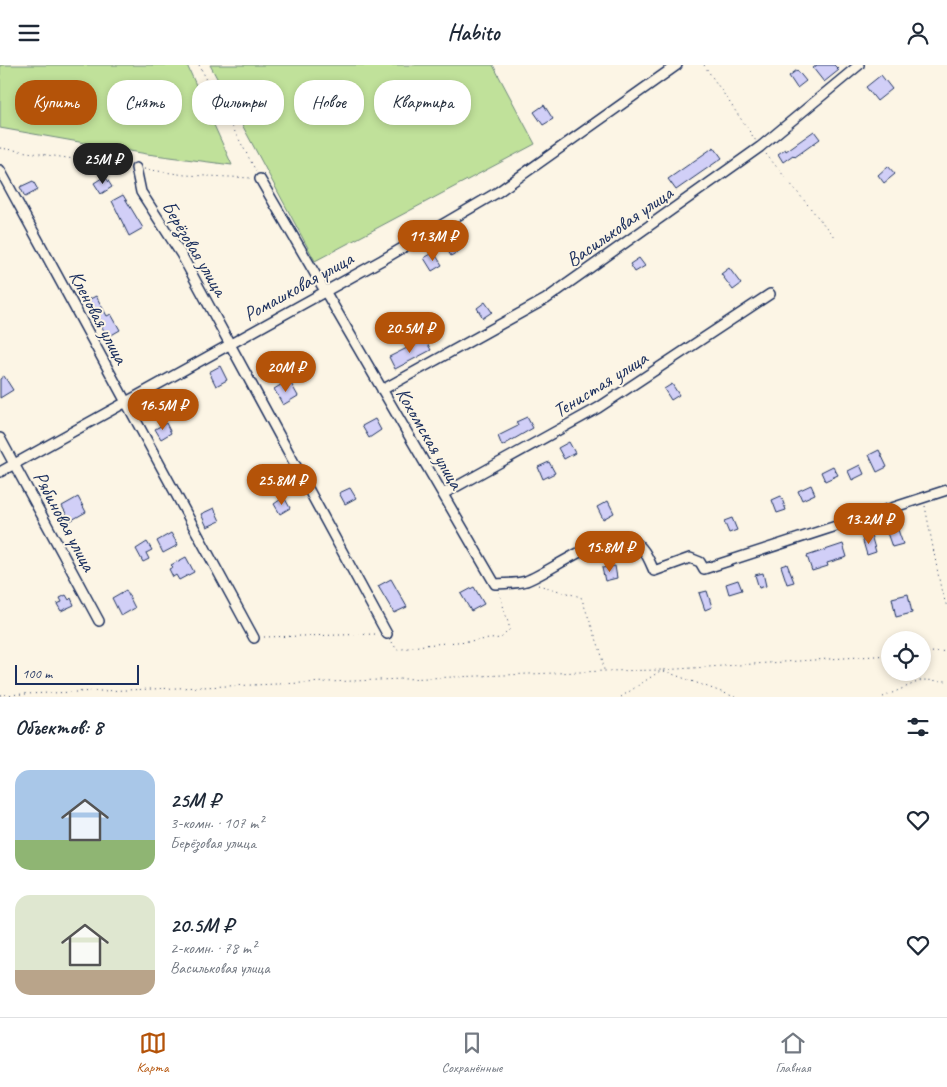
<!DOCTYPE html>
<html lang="ru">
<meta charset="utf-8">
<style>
body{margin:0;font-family:Caveat,sans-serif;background:#f6f6f7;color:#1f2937;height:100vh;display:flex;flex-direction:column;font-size:19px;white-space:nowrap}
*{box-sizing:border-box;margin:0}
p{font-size:16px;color:#747a83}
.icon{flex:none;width:28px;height:28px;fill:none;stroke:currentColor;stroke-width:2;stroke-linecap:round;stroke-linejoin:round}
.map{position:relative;height:632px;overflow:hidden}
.side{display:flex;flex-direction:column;background:#fff;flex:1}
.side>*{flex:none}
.banner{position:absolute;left:15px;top:15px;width:500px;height:45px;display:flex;gap:10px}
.buttons{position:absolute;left:881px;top:566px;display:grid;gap:10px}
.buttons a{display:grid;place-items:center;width:50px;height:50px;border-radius:50%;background:#fff;box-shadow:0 2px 8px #0003;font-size:25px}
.scale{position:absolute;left:15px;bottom:12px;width:124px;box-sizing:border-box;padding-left:5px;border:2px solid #1b2f5e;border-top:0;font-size:14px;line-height:18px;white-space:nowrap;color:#1b2f5e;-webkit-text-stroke:4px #fcf5e5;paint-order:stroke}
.price{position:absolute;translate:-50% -42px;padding:0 11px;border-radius:18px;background:#b45309;color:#fff;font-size:16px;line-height:32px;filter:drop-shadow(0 1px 2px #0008)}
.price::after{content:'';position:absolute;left:50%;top:30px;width:15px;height:11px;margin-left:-8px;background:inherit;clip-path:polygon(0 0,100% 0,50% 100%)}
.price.on{background:#222;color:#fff}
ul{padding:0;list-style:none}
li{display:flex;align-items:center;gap:15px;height:125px;padding:0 15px}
li span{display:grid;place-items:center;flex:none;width:140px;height:100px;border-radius:15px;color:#555}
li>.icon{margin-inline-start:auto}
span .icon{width:60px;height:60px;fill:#fffc;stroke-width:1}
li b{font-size:21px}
h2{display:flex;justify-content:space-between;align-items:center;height:60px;padding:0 15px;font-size:21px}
.tag{padding:0 18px;border-radius:20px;background:#fff;box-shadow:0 2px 8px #0003;font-size:18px;line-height:45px}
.tag.on{background:#b45309;color:#fff}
header{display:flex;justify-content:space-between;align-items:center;height:65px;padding:0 15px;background:#fff;font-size:22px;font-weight:700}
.tab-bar{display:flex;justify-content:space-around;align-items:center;height:70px;border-top:1px solid #e0e1e3;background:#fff;font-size:14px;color:#747a83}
.tab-bar a{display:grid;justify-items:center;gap:2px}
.tab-bar .on{color:#b45309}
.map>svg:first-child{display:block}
.green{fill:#c0e19a;stroke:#6e887c}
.building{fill:#d1cff7;stroke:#1b2f5e}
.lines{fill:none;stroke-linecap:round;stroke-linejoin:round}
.street-casing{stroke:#1b2f5e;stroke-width:12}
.path{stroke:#1b2f5e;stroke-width:1;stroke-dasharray:1 4;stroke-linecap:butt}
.street{stroke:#fcf5e5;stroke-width:9}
.labels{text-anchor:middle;stroke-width:4;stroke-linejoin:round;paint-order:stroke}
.street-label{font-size:20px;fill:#1b2f5e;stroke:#fcf5e5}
</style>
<header><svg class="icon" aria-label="menu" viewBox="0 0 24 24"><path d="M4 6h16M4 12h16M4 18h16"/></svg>Habito<svg class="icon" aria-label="person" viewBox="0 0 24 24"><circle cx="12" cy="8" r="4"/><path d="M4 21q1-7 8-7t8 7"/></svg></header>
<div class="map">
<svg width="947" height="632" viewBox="0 0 947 632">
<rect width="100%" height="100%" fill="#fcf5e5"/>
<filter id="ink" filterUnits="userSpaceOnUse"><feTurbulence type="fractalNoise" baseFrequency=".02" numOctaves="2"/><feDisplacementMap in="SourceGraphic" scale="10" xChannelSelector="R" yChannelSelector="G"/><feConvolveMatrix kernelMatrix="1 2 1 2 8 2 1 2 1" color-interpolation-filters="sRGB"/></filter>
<g filter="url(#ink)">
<!-- green -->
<path class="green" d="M 0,0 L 187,0 L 232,100 L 147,89 L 0,63 Z
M 210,0 L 493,0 L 535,79 L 315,196 Z"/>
<!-- building -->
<path class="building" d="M 817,0 L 834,0 L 839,5 L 824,17 L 813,3 Z
M 797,5 L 806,16 L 797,23 L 789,11 Z
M 881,10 L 892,24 L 877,36 L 866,22 Z
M 544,40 L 553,54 L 543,60 L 534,47 Z
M 814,66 L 820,74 L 795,92 L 793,90 L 783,97 L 778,89 L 785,84 L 786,86 Z
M 714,82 L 722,93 L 676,125 L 668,114 Z
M 888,101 L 895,109 L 884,118 L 878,110 Z
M 105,111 L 112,122 L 101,129 L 94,118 Z
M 33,116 L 38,125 L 25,132 L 20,122 Z
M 123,130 L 143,163 L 129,171 L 112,136 Z
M 453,172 L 460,185 L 451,191 L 443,178 Z
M 431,189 L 432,190 L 435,189 L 442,200 L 432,206 L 424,193 Z
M 639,193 L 645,201 L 635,207 L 630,199 Z
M 729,203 L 741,219 L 733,225 L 721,209 Z
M 96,231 L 107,251 L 111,249 L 120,265 L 108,272 L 86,236 Z
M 485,237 L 492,247 L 483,253 L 477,243 Z
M 425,274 L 431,285 L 395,304 L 389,292 Z
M 220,301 L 227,315 L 216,321 L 209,307 Z
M 4,311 L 13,325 L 0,333 L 0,314 Z
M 289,315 L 298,331 L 283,340 L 274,324 Z
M 672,319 L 679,330 L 671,335 L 664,324 Z
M 527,352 L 533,363 L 502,381 L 498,371 L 518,361 L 516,357 Z
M 375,354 L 381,365 L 369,373 L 362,361 Z
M 166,358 L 171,368 L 161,374 L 155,364 Z
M 569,377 L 575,388 L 564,394 L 558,383 Z
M 879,385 L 887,402 L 877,407 L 869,390 Z
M 549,397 L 555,408 L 543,414 L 538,402 Z
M 860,400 L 864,409 L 852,415 L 848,406 Z
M 833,401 L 838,410 L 825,416 L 821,407 Z
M 811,420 L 815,429 L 802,435 L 798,426 Z
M 350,423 L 356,433 L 345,439 L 339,428 Z
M 781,431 L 786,445 L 777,448 L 772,435 Z
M 78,432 L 86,447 L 70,456 L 62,441 Z
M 284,432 L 290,443 L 280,449 L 274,439 Z
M 608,436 L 614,448 L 603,454 L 597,442 Z
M 214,443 L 220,456 L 207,462 L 201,449 Z
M 732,453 L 737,465 L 729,468 L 724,456 Z
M 897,462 L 903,479 L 892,482 L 886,465 Z
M 171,468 L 178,480 L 163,488 L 157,476 Z
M 871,470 L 876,487 L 867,490 L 862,473 Z
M 147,477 L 152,485 L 146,488 L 149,494 L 143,497 L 136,484 Z
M 843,479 L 847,492 L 827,498 L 828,501 L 812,506 L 807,491 Z
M 186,492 L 194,507 L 179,515 L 176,510 L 173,512 L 169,504 L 173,502 L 171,500 Z
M 787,499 L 794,517 L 787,519 L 781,501 Z
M 615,501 L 617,513 L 605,516 L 602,503 Z
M 763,508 L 766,521 L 759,523 L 755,510 Z
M 391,514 L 407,542 L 394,548 L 378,521 Z
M 738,515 L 742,525 L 729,529 L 726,519 Z
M 474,522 L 484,539 L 471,546 L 461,529 Z
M 126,525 L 135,543 L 121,551 L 112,533 Z
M 707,526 L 712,542 L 705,545 L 699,528 Z
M 908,529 L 912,548 L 896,552 L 892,533 Z
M 66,530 L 69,535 L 71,533 L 74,540 L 61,546 L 57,539 L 62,537 L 60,533 Z"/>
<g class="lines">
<!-- street casing -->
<g class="street-casing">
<path id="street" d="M 136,103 L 141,127 L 181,189 L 387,569
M 0,105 L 254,573
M 260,114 L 495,519 C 505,518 517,519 526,516 C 551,507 606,463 632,475 C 644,481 649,495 654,506 L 690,493 L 700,497 L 704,504 L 947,425
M 382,325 L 546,234 L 760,82 L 859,0
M 0,373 L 99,556
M 0,407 L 382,195 L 498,127 L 677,0
M 443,429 L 598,343 L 770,229"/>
</g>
<!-- path -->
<path class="path" d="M 199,0 L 256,106
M 704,0 L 756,76
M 0,83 L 128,102
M 766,89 L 835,173
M 144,104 L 185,110 L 252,113
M 925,441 L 941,524 L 947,542
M 538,520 L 581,532 L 601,587 L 604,605
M 264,572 L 377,569
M 392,577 L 397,585 L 424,580 L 501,573 L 510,564 L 499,527
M 922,588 L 947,586
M 664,606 L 735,632
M 0,630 L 605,606 L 662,605 L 890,590
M 621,632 L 660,606
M 883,632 L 922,615 L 947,616"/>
<!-- street -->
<use href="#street" class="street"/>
</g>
</g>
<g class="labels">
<!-- street labels -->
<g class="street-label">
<text transform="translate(619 161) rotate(-35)" y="7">Васильковая улица</text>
<text transform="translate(195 183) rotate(59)" y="7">Берёзовая улица</text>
<text transform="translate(298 221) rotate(-29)" y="7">Ромашковая улица</text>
<text transform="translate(99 252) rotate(62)" y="7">Кленовая улица</text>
<text transform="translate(600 319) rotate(-32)" y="7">Тенистая улица</text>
<text transform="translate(430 373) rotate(60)" y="7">Кохомская улица</text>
<text transform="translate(65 456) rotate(62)" y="7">Рябиновая улица</text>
</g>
</g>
</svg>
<div class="buttons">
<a><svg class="icon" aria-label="locate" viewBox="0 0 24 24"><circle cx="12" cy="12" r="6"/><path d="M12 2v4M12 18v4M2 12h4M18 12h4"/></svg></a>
</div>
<div class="scale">100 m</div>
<b class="price on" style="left:103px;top:120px">25M ₽</b>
<b class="price" style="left:433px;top:197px">11.3M ₽</b>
<b class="price" style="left:410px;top:289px">20.5M ₽</b>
<b class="price" style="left:286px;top:328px">20M ₽</b>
<b class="price" style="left:163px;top:366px">16.5M ₽</b>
<b class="price" style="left:282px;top:441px">25.8M ₽</b>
<b class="price" style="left:869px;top:480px">13.2M ₽</b>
<b class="price" style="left:610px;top:508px">15.8M ₽</b>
<div class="banner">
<a class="tag on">Купить</a>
<a class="tag">Снять</a>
<a class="tag">Фильтры</a>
<a class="tag">Новое</a>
<a class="tag">Квартира</a>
</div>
</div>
<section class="side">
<h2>Объектов: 8<svg class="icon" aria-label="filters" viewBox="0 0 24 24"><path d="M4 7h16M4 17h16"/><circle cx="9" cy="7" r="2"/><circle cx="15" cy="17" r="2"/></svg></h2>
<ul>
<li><span style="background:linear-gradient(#a9c7e8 70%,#8fb573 0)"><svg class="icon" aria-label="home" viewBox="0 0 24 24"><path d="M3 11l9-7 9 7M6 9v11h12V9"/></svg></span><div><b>25M ₽</b><p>3-комн. · 107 m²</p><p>Берёзовая улица</p></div><svg class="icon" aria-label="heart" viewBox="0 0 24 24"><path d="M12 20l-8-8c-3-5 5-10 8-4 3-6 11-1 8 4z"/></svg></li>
<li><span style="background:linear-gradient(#dfe7d0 75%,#b9a48a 0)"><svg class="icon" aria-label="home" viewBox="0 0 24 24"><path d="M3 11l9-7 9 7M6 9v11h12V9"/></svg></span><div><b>20.5M ₽</b><p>2-комн. · 78 m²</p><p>Васильковая улица</p></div><svg class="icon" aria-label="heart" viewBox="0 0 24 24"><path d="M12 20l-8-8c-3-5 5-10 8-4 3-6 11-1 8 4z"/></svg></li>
</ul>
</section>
<nav class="tab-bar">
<a class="on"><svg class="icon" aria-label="map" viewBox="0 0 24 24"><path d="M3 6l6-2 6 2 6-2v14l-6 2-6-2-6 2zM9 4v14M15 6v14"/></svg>Карта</a>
<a><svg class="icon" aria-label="saved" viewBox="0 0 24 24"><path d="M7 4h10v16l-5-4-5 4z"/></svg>Сохранённые</a>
<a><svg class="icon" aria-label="home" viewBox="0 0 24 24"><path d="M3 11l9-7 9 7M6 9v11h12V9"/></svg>Главная</a>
</nav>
